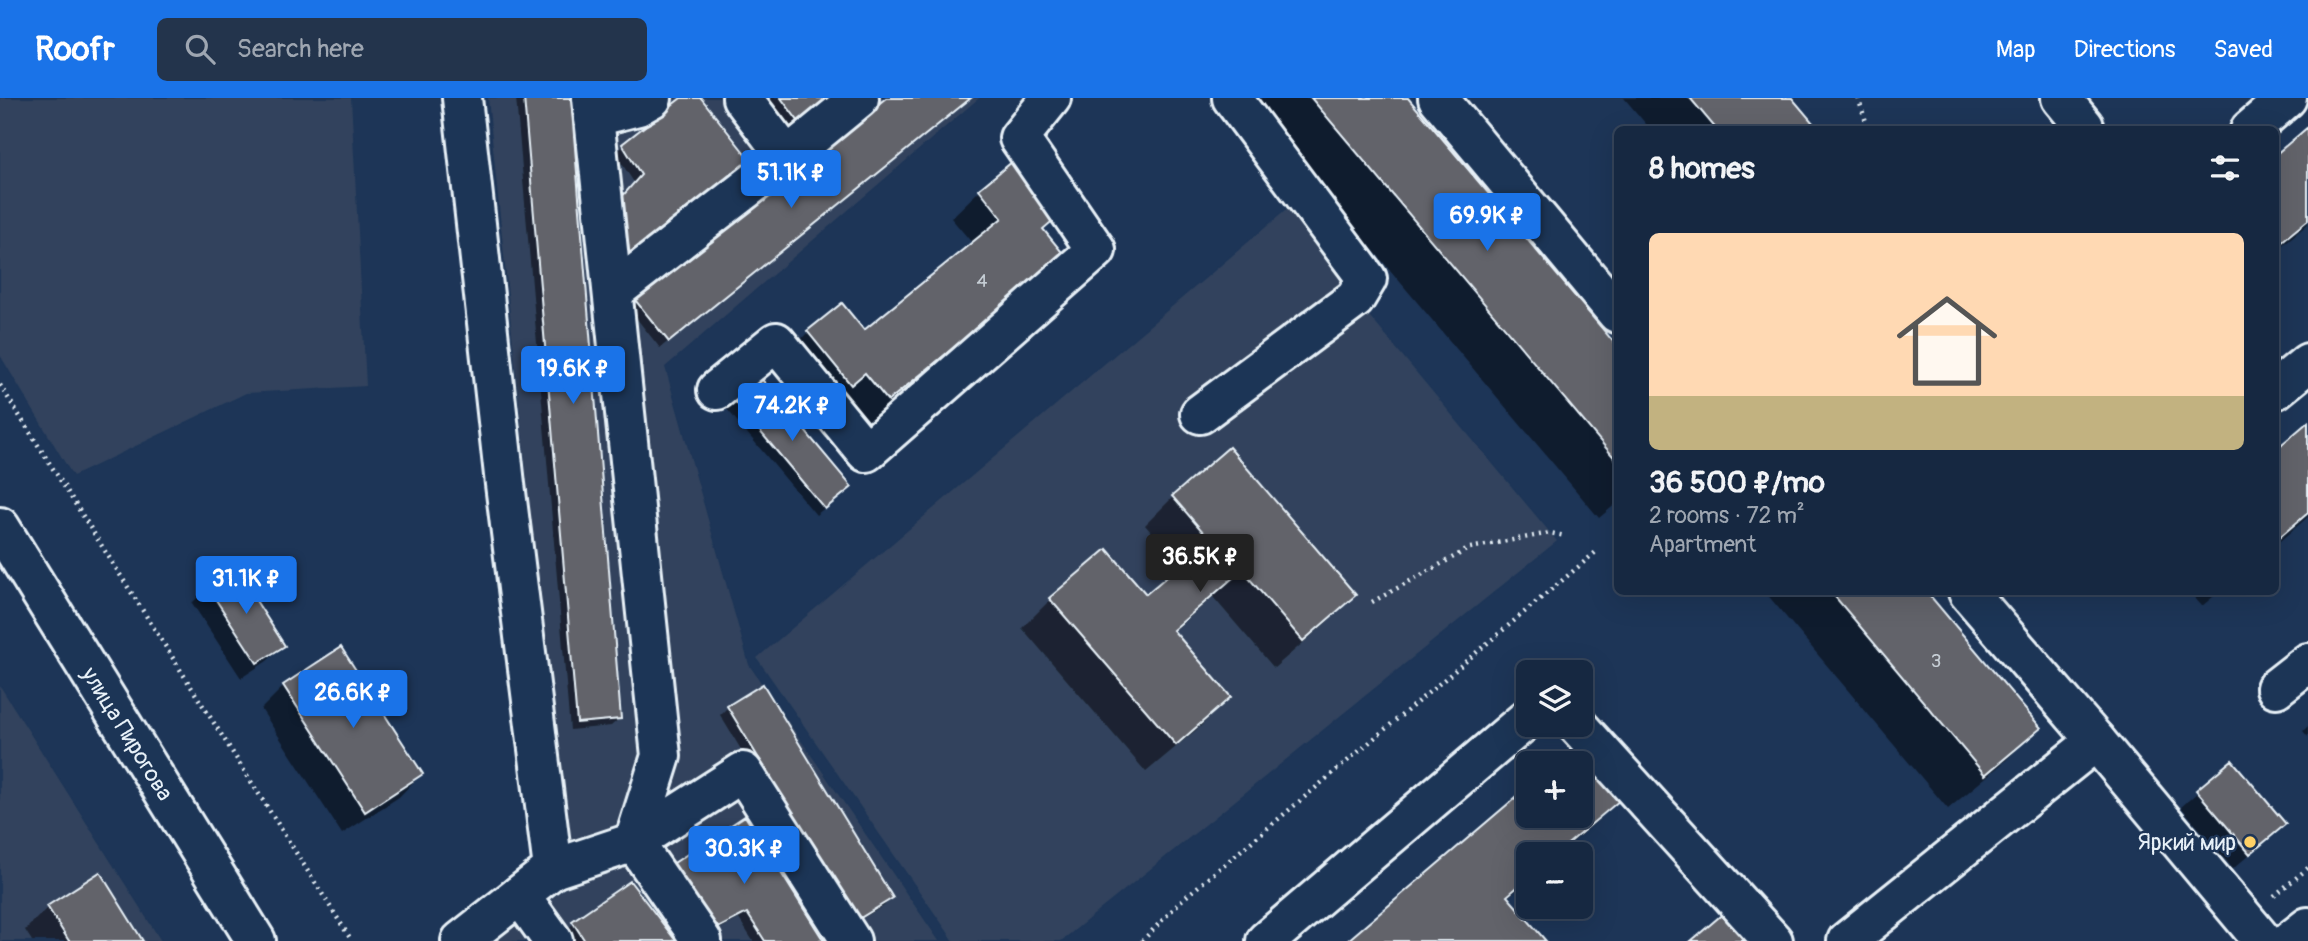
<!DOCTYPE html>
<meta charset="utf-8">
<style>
body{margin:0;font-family:Pangolin,sans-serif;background:#23344c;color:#f1f3f6;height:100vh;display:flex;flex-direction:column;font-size:26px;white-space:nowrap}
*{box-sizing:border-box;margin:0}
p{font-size:23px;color:#9ea6b1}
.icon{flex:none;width:38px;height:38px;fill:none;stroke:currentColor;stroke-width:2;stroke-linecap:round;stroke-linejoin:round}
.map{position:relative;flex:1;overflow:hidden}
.details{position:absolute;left:1614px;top:28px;width:665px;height:469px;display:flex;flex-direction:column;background:#162841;border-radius:10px;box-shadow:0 7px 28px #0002,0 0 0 2px #35445a}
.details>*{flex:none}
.tools{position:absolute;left:1516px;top:562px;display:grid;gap:14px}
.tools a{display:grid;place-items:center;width:77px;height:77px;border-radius:10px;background:#162841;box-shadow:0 7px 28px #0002,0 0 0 2px #35445a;font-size:35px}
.price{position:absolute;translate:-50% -60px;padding:0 16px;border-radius:7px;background:#1a73e8;color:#fff;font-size:23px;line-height:46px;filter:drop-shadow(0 2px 4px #0008)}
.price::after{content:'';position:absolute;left:50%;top:42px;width:21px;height:16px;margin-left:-10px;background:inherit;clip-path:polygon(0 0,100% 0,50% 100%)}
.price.on{background:#222;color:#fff}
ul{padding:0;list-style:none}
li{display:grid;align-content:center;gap:14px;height:371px;padding:0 35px}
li+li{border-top:2px solid #35445a}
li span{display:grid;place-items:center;height:217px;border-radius:10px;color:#555}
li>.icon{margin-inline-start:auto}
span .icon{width:126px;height:126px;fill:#fffc;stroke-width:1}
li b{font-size:30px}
h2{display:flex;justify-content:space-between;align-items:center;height:84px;padding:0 35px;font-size:30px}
header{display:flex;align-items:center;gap:42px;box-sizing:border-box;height:98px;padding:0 35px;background:#1a73e8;color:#fff}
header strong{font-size:33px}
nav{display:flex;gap:38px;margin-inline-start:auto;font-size:24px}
.search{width:490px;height:63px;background:#23344c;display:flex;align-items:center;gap:18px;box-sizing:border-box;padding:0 24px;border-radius:10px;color:#9ea6b1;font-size:26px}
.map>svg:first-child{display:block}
.built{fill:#32435d}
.shadow{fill:#0007}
.building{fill:#62636b;stroke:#e8f1f8;stroke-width:2}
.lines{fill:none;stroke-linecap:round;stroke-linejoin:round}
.minor-casing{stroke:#e8f1f8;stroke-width:44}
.path{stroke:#e8f1f8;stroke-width:4.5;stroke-dasharray:2 5;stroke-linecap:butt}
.minor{stroke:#1d3557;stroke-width:38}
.poi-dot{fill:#ffd166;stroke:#1d3557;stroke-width:2.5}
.labels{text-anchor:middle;stroke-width:5;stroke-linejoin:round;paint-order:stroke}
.number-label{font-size:19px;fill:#c6ced5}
.street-label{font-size:23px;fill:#e8f1f8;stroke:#1d3557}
.poi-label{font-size:23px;fill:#e8f1f8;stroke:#1d3557;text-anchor:end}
</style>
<header>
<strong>Roofr</strong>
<div class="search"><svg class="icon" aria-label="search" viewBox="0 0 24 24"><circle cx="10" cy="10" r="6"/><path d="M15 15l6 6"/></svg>Search here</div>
<nav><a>Map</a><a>Directions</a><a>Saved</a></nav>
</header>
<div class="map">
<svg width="2308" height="843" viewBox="0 0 2308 843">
<rect width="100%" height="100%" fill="#1d3557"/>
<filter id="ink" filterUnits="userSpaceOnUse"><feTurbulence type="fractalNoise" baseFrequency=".0143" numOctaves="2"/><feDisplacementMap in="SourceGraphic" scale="14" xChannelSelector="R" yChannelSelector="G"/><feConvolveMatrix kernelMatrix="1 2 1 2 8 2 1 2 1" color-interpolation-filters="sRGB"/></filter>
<g filter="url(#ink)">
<!-- built -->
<path class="built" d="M 0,0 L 351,0 L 366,288 L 246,295 L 73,378 L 0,257 Z
M 488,0 L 979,0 L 665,269 L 749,567 L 939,843 L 495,843 L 568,788 Z
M 1292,107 L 1355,201 L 1557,443 L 1061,843 L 954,843 L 757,560 Z
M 0,588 L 161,843 L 0,843 Z"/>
<!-- shadow -->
<path class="shadow" d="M 516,0 L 569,0 L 619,621 L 611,628 L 570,632 Z
M 684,0 L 699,0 L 635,86 L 615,55 Z
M 767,0 L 833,0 L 790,31 Z
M 889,0 L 970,0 L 660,250 L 629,211 Z
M 1245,0 L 1406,0 L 1617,251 L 1617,405 L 1599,420 Z
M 1624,0 L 1789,0 L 1816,32 L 1651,32 Z
M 2308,32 L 2308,126 L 2275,153 L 2275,59 Z
M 1012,67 L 1042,132 L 1036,187 L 859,330 L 780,263 L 808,234 L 864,235 L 973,146 L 951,120 L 980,92 Z
M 759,281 L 842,396 L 816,417 L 726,310 Z
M 2308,326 L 2308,419 L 2275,447 L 2275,354 Z
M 1173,399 L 1354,497 L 1326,525 L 1274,570 L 1213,499 L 1173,534 L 1229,599 L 1201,628 L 1146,674 L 1022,530 L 1051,501 L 1146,499 L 1181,469 L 1145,427 Z
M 208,489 L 283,547 L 267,563 L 241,580 L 192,505 Z
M 1765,494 L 1924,494 L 2039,630 L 2003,665 L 1948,711 Z
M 2189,494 L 2219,494 L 2202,508 Z
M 284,588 L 421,676 L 399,699 L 342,736 L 261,611 Z
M 728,609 L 891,800 L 884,808 L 849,828 L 720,617 Z
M 2308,628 L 2308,639 L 2303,633 Z
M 1581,646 L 1624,697 L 1595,725 L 1559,756 L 1528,756 L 1528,783 L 1507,800 L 1350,843 L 1528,718 L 1580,718 L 1580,665 L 1559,665 Z
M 2232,664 L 2284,726 L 2233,771 L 2181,709 Z
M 664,776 L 821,843 L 753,843 L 739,821 L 708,837 Z
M 630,785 L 674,843 L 573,843 L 565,832 Z
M 48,809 L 141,843 L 32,843 L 25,832 Z"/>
<!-- building -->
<path class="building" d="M 524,0 L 571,0 L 621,621 L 577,625 Z
M 681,0 L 701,0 L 758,72 L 629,166 L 612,110 L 641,77 L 622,46 Z
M 781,0 L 833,0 L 799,24 Z
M 886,0 L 971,0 L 669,244 L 635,202 Z
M 1311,0 L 1408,0 L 1617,248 L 1617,363 Z
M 1690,0 L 1792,0 L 1819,32 L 1717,32 Z
M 2308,29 L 2308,122 L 2275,149 L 2275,57 Z
M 1012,64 L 1057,119 L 1043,131 L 1066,159 L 888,303 L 865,275 L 851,287 L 807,233 L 842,205 L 864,232 L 1002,120 L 979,91 Z
M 760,279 L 852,389 L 825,411 L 733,301 Z
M 2308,324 L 2308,415 L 2275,443 L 2275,352 Z
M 1229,349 L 1356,497 L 1303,543 L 1242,472 L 1173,532 L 1231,599 L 1176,647 L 1049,500 L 1107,451 L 1146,496 L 1210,442 L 1172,398 Z
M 235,470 L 285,548 L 257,565 L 207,488 Z
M 1831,494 L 1927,494 L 2041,630 L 1985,677 Z
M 341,549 L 423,676 L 365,714 L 283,587 Z
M 763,586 L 893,800 L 857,822 L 727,608 Z
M 1581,644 L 1626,697 L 1556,756 L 1528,756 L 1528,780 L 1507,798 L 1546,843 L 1347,843 L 1528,689 L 1528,718 L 1580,718 L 1580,665 L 1556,665 Z
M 2232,662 L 2286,726 L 2250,756 L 2196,692 Z
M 745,718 L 824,843 L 765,843 L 747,815 L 716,831 L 671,767 Z
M 100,774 L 143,843 L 69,843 L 47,808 Z
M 630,783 L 676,843 L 585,843 L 572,823 Z
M 1725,814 L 1750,843 L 1691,843 Z"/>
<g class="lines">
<!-- minor casing -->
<g class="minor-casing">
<g id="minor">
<path d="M 592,0 L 661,658 L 634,744 L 743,674 L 851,843"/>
<path d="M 742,0 L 787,59 L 859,0"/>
<path d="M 1438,0 L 1617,215"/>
<path d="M 2061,0 L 2084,28"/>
<path d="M 594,19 L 638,8 L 652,0"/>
<path d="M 2250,32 L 2287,0"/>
<path d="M 613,194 L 787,59"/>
<path d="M 717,292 L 776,244 L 866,354 L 1096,152 L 1019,40 L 1051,0"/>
<path d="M 2275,292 L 2308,265"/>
<path d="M 1200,316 L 1355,201 L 1367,181 L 1232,0"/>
<path id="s1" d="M 0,429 L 256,843"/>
<path d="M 1968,494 L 2096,643"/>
<path d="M 2276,590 L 2308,565"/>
<path d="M 1576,626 L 1773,843"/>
<path d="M 553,771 L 634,744 L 702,843"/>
<path d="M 520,797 L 553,843"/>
<path d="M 461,843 L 553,771 L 505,386 L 462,0"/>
<path d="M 1266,843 L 1528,620"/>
<path d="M 1847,843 L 2096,643 L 2263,843"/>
<path d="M 2290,843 L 2308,829"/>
</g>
</g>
<!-- path -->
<path class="path" d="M 1858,0 L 1869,32
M 0,287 L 352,843
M 1372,504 L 1470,450 L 1550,435 L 1565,438
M 2274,798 L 2308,770
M 1142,843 L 1182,802 L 1597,453"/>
<!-- minor -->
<use href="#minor" class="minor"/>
</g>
</g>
<!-- markers -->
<circle class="poi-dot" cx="2250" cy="744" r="7"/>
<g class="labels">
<!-- number labels -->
<g class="number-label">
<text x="982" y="189">4</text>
<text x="1936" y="569">3</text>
</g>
<!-- street labels -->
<g class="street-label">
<text dy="8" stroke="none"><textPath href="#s1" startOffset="243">улица Пирогова</textPath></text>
</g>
<!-- poi labels -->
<g class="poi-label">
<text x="2236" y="752">Яркий мир</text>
</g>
</g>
</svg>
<div class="tools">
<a><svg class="icon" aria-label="layers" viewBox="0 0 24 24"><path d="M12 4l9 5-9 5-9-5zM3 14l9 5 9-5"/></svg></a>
<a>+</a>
<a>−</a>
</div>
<b class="price" style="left:791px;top:112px">51.1K ₽</b>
<b class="price" style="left:1487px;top:155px">69.9K ₽</b>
<b class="price" style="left:573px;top:308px">19.6K ₽</b>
<b class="price" style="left:792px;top:345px">74.2K ₽</b>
<b class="price on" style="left:1200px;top:496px">36.5K ₽</b>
<b class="price" style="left:246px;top:518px">31.1K ₽</b>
<b class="price" style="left:353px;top:632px">26.6K ₽</b>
<b class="price" style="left:744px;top:788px">30.3K ₽</b>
<section class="details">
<h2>8 homes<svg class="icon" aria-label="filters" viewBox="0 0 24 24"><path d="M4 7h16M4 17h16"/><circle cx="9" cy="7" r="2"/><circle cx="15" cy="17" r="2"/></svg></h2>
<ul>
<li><span style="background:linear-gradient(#ffd9b3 75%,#c2b280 0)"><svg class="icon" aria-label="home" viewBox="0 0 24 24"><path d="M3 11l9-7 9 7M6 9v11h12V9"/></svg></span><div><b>36 500 ₽/mo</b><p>2 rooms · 72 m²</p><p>Apartment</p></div></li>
</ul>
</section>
</div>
